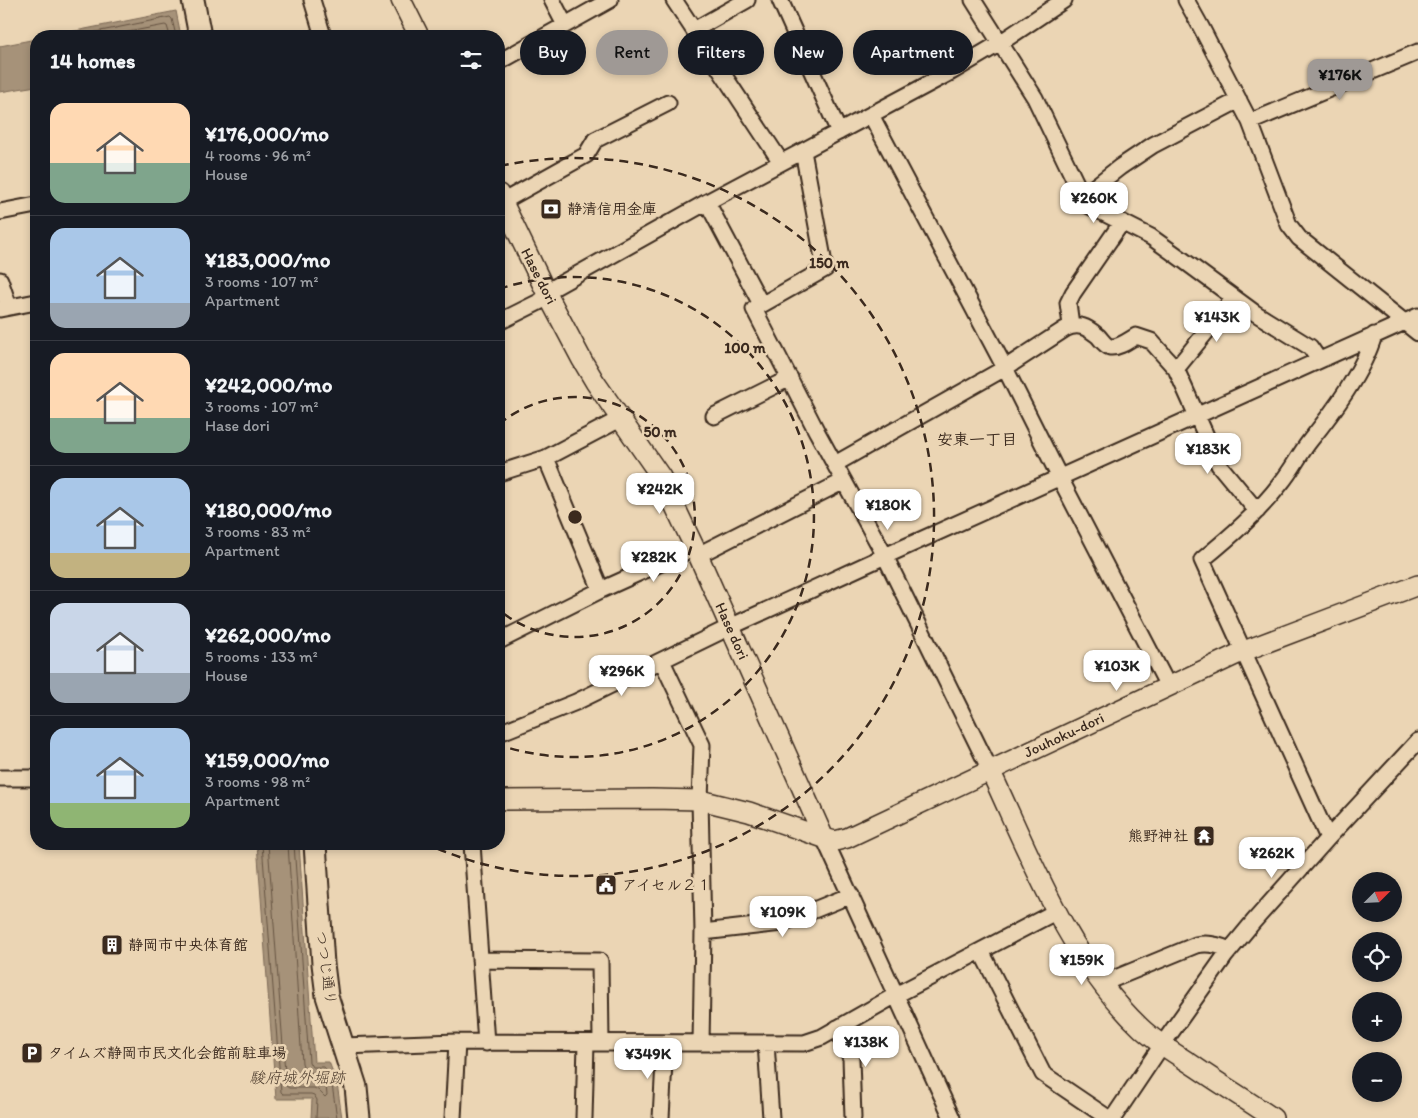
<!DOCTYPE html>
<meta charset="utf-8">
<style>
body{margin:0;font-family:Itim,"Klee One",sans-serif;background:#20242c;color:#f1f3f6;height:100vh;display:flex;flex-direction:column;font-size:19px;white-space:nowrap}
*{box-sizing:border-box;margin:0}
p{font-size:16px;color:#9ea1a6}
.icon{flex:none;width:28px;height:28px;fill:none;stroke:currentColor;stroke-width:2;stroke-linecap:round;stroke-linejoin:round}
.map{position:relative;flex:1;overflow:hidden}
.sheet{position:absolute;left:30px;top:30px;width:475px;height:820px;display:flex;flex-direction:column;background:#171b24;border-radius:20px;box-shadow:0 2px 8px #0003}
.sheet>*{flex:none}
.top-card{position:absolute;left:520px;top:30px;width:475px;height:45px;display:flex;gap:10px}
.needle{width:32px;rotate:66deg}
.controls{position:absolute;left:1352px;top:872px;display:grid;gap:10px}
.controls a{display:grid;place-items:center;width:50px;height:50px;border-radius:50%;background:#171b24;box-shadow:0 2px 8px #0003;font-size:25px}
.price{position:absolute;translate:-50% -42px;padding:0 11px;border-radius:10px;background:#fff;color:#222;font-size:16px;line-height:32px;filter:drop-shadow(0 1px 2px #0008)}
.price::after{content:'';position:absolute;left:50%;top:30px;width:15px;height:11px;margin-left:-8px;background:inherit;clip-path:polygon(0 0,100% 0,50% 100%)}
.price.selected{background:#9f9995;color:#111}
ul{padding:0;list-style:none}
li{display:flex;align-items:center;gap:15px;height:125px;padding:0 20px}
li+li{border-top:1px solid #363941}
li span{display:grid;place-items:center;flex:none;width:140px;height:100px;border-radius:15px;color:#555}
li>.icon{margin-inline-start:auto}
span .icon{width:60px;height:60px;fill:#fffc;stroke-width:1}
li b{font-size:21px}
h2{display:flex;justify-content:space-between;align-items:center;height:60px;padding:0 20px;font-size:21px}
.pill{padding:0 18px;border-radius:22px;background:#171b24;box-shadow:0 2px 8px #0003;font-size:18px;line-height:45px}
.pill.selected{background:#9f9995;color:#111}
.map>svg:first-child{display:block}
.water{fill:#a69279;stroke:#7b6855}
.lines{fill:none;stroke-linecap:round;stroke-linejoin:round}
.shore{stroke:#665442;stroke-width:1}
.minor-casing{stroke:#3b2a1e;stroke-width:19}
.tertiary-casing{stroke:#3b2a1e;stroke-width:22}
.secondary-casing{stroke:#3b2a1e;stroke-width:25}
.minor{stroke:#ebd5b4;stroke-width:15}
.tertiary{stroke:#ebd5b4;stroke-width:19}
.secondary{stroke:#ebd5b4;stroke-width:21}
.ring{fill:none;stroke:#3b2a1e;stroke-width:2.5;stroke-dasharray:9 6}
.labels{text-anchor:middle;stroke-width:5;stroke-linejoin:round;paint-order:stroke}
.poi-label{font-size:15px;font-weight:bold;fill:#3b2a1e;stroke:#ebd5b4;text-anchor:start}
.street-label{font-size:15px;fill:#3b2a1e;stroke:#ebd5b4}
.neighbourhood-label{font-size:16px;font-weight:bold;fill:#3b2a1e;stroke:#ebd5b4}
.water-label{font-size:16px;font-style:italic;fill:#503f30;stroke:#ebd5b4}
.centre{fill:#3b2a1e;stroke:#ebd5b4;stroke-width:2.5}
.ring-label{font-size:15px;text-anchor:middle;font-weight:bold;fill:#3b2a1e;stroke:#ebd5b4;stroke-width:5;stroke-linejoin:round;paint-order:stroke}
</style>
<div class="map">
<svg width="1418" height="1118" viewBox="0 0 1418 1118">
<rect width="100%" height="100%" fill="#ebd5b4"/>
<filter id="ink" filterUnits="userSpaceOnUse"><feTurbulence type="fractalNoise" baseFrequency=".02" numOctaves="2"/><feDisplacementMap in="SourceGraphic" scale="10" xChannelSelector="R" yChannelSelector="G"/><feConvolveMatrix kernelMatrix="1 2 1 2 8 2 1 2 1" color-interpolation-filters="sRGB"/></filter>
<g filter="url(#ink)">
<!-- water -->
<path class="water" d="M 176,11 L 181,36 L 50,36 Z
M 36,39 L 36,86 L 0,92 L 0,46 Z
M 257,844 L 299,844 L 314,1062 L 329,1062 L 337,1083 L 342,1118 L 311,1118 L 312,1099 L 276,1099 Z"/>
<g class="lines">
<!-- shore -->
<path class="shore" d="M 76,36 L 170,17 L 172,19 L 176,36
M 107,36 L 165,25 L 167,26 L 170,36
M 262,844 L 281,1092 L 283,1094 L 311,1094 L 314,1095 L 317,1100 L 316,1118
M 268,844 L 286,1086 L 289,1088 L 314,1088 L 318,1090 L 325,1097 L 327,1095 L 326,1086 L 321,1075 C 313,1072 305,1074 302,1063 L 288,844
M 294,844 L 309,1062 L 312,1067 L 324,1067 L 326,1069 L 332,1085 L 337,1118"/>
<!-- minor casing -->
<g class="minor-casing">
<path id="minor" d="M 312,0 L 323,36
M 552,0 L 565,25
M 674,0 L 781,162
M 780,0 L 839,132
M 973,0 L 1035,98 L 1086,204 L 1151,237 L 1183,260 L 1255,313 L 1310,347 L 1319,360
M 1186,0 L 1201,27 L 1250,122 L 1289,225 L 1299,238 L 1418,333
M 694,30 L 747,0
M 499,62 L 610,0
M 871,115 L 1005,368 L 1060,478 L 1168,686
M 1250,122 L 1418,52
M 803,151 L 825,269 L 754,309 L 817,432 L 885,556 L 990,770
M 1083,196 L 1120,167 L 1153,145 L 1239,100
M 502,202 L 586,155 L 595,140 L 668,103
M 707,202 L 761,304
M 0,212 L 36,205
M 0,280 L 9,307
M 546,292 L 707,202 L 951,72 L 1000,43 L 1064,0
M 0,309 L 36,302
M 499,322 L 549,297
M 1071,325 L 1068,303 L 1073,293 L 1122,222
M 1176,369 L 1234,298
M 714,416 L 790,378
M 835,464 L 1005,368 L 1065,329 C 1078,322 1087,327 1098,336 C 1102,340 1104,345 1110,347 C 1119,348 1129,340 1136,336 L 1151,341 L 1176,369 L 1219,465 L 1257,511
M 499,473 L 546,458 L 620,419
M 698,555 L 844,481
M 601,590 L 694,548
M 499,641 L 601,590 L 546,458
M 662,661 L 702,745 L 700,800 L 703,932 L 701,1043
M 499,733 L 576,702 L 730,627 L 885,556 L 1418,316
M 0,778 L 36,778
M 824,838 L 952,1118
M 1328,838 L 1202,560 C 1230,537 1259,512 1281,483 C 1292,470 1299,455 1309,442 C 1333,412 1363,372 1374,335
M 472,844 L 486,1043
M 703,932 L 782,923 L 851,895
M 981,951 L 1043,1074 L 1108,1118
M 480,960 L 600,961 L 601,1043
M 1101,984 L 1196,945 C 1208,942 1219,945 1230,950
M 837,1028 L 851,1058 L 853,1118
M 766,1043 L 771,1118
M 343,1046 L 457,1042 L 804,1043 L 822,1037 L 896,995 L 1057,911
M 453,1118 L 457,1042
M 584,1118 L 586,1043
M 661,1118 L 665,1043
M 1113,1118 L 1162,1045 L 1225,956 L 1254,921 L 1328,838 L 1418,741"/>
</g>
<!-- tertiary casing -->
<g class="tertiary-casing">
<path id="tertiary" d="M 401,0 L 419,36
M 499,194 L 546,292 L 582,360 L 595,382 L 661,477 L 698,555 L 824,838
M 990,770 C 1031,858 1069,960 1141,1028 C 1158,1044 1178,1055 1197,1068 C 1222,1085 1248,1101 1273,1118
M 499,800 L 652,799 L 700,800 L 749,812 L 824,838 L 835,841 L 847,838 L 1244,651 L 1418,585"/>
</g>
<!-- secondary casing -->
<g class="secondary-casing">
<path id="secondary" d="M 193,0 L 200,36
M 315,844 L 323,964 L 327,996 L 356,1087 L 359,1118"/>
</g>
<!-- minor -->
<use href="#minor" class="minor"/>
<!-- tertiary -->
<use href="#tertiary" class="tertiary"/>
<!-- secondary -->
<use href="#secondary" class="secondary"/>
</g>
</g>
<!-- distance rings -->
<g class="ring">
<path d="M499 424A120 120 0 1 1 499 610"/>
<path d="M499 289A240 240 0 1 1 499 745"/>
<path d="M500 166A359 359 0 1 1 429 845"/>
</g>
<!-- icons -->
<defs>
<g id="bank-square" transform="scale(1.125)"><rect x="-9" y="-9" width="18" height="18" rx="4" fill="#3b2a1e" stroke="#ebd5b4"/><path d="M-6-4H6V4H-6ZM0-2.3a2.3 2.3 0 1 0 0 4.6a2.3 2.3 0 1 0 0-4.6Z" fill="#fff"/></g>
<g id="temple-square" transform="scale(1.125)"><rect x="-9" y="-9" width="18" height="18" rx="4" fill="#3b2a1e" stroke="#ebd5b4"/><path d="M0-6L5-2H3V0L6.5 2.5H4V6H1.5V3h-3V6H-4V2.5H-6.5L-3 0V-2H-5Z" fill="#fff"/></g>
<g id="civic-square" transform="scale(1.125)"><rect x="-9" y="-9" width="18" height="18" rx="4" fill="#3b2a1e" stroke="#ebd5b4"/><path d="M-.6-6.5H3V-4.5H.6V-3L4-1V1h2V6H-6V1h2V-1L-.6-3ZM-1.2 2.5V6h2.4V2.5Z" fill="#fff"/></g>
<g id="building-square" transform="scale(1.125)"><rect x="-9" y="-9" width="18" height="18" rx="4" fill="#3b2a1e" stroke="#ebd5b4"/><path d="M-4-6H4V6H1V3H-1V6H-4ZM-2.5-4.3h1.7v1.8h-1.7ZM.8-4.3h1.7v1.8H.8ZM-2.5-1h1.7V.8h-1.7ZM.8-1h1.7V.8H.8Z" fill="#fff"/></g>
<g id="parking-square" transform="scale(1.125)"><rect x="-9" y="-9" width="18" height="18" rx="4" fill="#3b2a1e" stroke="#ebd5b4"/><path d="M-3.5-5.5H1a3.5 3.5 0 0 1 0 7H-1V5.5H-3.5ZM-1-3.4V-.6H.8a1.4 1.4 0 0 0 0-2.8Z" fill="#fff"/></g>
</defs>
<g fill-rule="evenodd">
<use href="#bank-square" x="551" y="209"/>
<use href="#temple-square" x="1204" y="836"/>
<use href="#civic-square" x="606" y="885"/>
<use href="#building-square" x="112" y="945"/>
<use href="#parking-square" x="32" y="1053"/>
</g>
<g class="labels">
<!-- poi labels -->
<g class="poi-label">
<text x="567" y="214">静清信用金庫</text>
<text x="1188" y="841" text-anchor="end">熊野神社</text>
<text x="622" y="890">アイセル２１</text>
<text x="128" y="950">静岡市中央体育館</text>
<text x="48" y="1058">タイムズ静岡市民文化会館前駐車場</text>
</g>
<!-- street labels -->
<g class="street-label">
<text transform="translate(539 276) rotate(63)" y="5">Hase dori</text>
<text transform="translate(732 631) rotate(66)" y="5">Hase dori</text>
<text transform="translate(1064 735) rotate(-25)" y="5">Jouhoku-dori</text>
<text transform="translate(326 968) rotate(82)" y="5">つつじ通り</text>
</g>
<!-- neighbourhood labels -->
<g class="neighbourhood-label">
<text x="977" y="445">安東一丁目</text>
</g>
<!-- water labels -->
<g class="water-label">
<text x="297" y="1083">駿府城外堀跡</text>
</g>
</g>
<circle cx="575" cy="517" r="8" class="centre"/>
<g class="ring-label">
<text x="829" y="268">150 m</text>
<text x="745" y="353">100 m</text>
<text x="660" y="437">50 m</text>
</g>
</svg>
<div class="controls">
<a><svg class="needle" viewBox="-14 -14 28 28"><path d="M0-13l5 13h-10z" fill="#e53935"/><path d="M0 13l5-13h-10z" fill="#9ea1a6"/></svg></a>
<a><svg class="icon" aria-label="locate" viewBox="0 0 24 24"><circle cx="12" cy="12" r="6"/><path d="M12 2v4M12 18v4M2 12h4M18 12h4"/></svg></a>
<a>+</a>
<a>−</a>
</div>
<b class="price selected" style="left:1340px;top:101px">¥176K</b>
<b class="price" style="left:1094px;top:224px">¥260K</b>
<b class="price" style="left:1217px;top:343px">¥143K</b>
<b class="price" style="left:1208px;top:475px">¥183K</b>
<b class="price" style="left:660px;top:515px">¥242K</b>
<b class="price" style="left:888px;top:531px">¥180K</b>
<b class="price" style="left:654px;top:583px">¥282K</b>
<b class="price" style="left:1117px;top:692px">¥103K</b>
<b class="price" style="left:622px;top:697px">¥296K</b>
<b class="price" style="left:1272px;top:879px">¥262K</b>
<b class="price" style="left:783px;top:938px">¥109K</b>
<b class="price" style="left:1082px;top:986px">¥159K</b>
<b class="price" style="left:866px;top:1068px">¥138K</b>
<b class="price" style="left:648px;top:1080px">¥349K</b>
<div class="top-card">
<a class="pill">Buy</a>
<a class="pill selected">Rent</a>
<a class="pill">Filters</a>
<a class="pill">New</a>
<a class="pill">Apartment</a>
</div>
<section class="sheet">
<h2>14 homes<svg class="icon" aria-label="filters" viewBox="0 0 24 24"><path d="M4 7h16M4 17h16"/><circle cx="9" cy="7" r="2"/><circle cx="15" cy="17" r="2"/></svg></h2>
<ul>
<li><span style="background:linear-gradient(#ffd9b3 60%,#7fa58c 0)"><svg class="icon" aria-label="home" viewBox="0 0 24 24"><path d="M3 11l9-7 9 7M6 9v11h12V9"/></svg></span><div><b>¥176,000/mo</b><p>4 rooms · 96 m²</p><p>House</p></div></li>
<li><span style="background:linear-gradient(#a9c7e8 75%,#9aa5b1 0)"><svg class="icon" aria-label="home" viewBox="0 0 24 24"><path d="M3 11l9-7 9 7M6 9v11h12V9"/></svg></span><div><b>¥183,000/mo</b><p>3 rooms · 107 m²</p><p>Apartment</p></div></li>
<li><span style="background:linear-gradient(#ffd9b3 65%,#7fa58c 0)"><svg class="icon" aria-label="home" viewBox="0 0 24 24"><path d="M3 11l9-7 9 7M6 9v11h12V9"/></svg></span><div><b>¥242,000/mo</b><p>3 rooms · 107 m²</p><p>Hase dori</p></div></li>
<li><span style="background:linear-gradient(#a9c7e8 75%,#c2b280 0)"><svg class="icon" aria-label="home" viewBox="0 0 24 24"><path d="M3 11l9-7 9 7M6 9v11h12V9"/></svg></span><div><b>¥180,000/mo</b><p>3 rooms · 83 m²</p><p>Apartment</p></div></li>
<li><span style="background:linear-gradient(#c9d6e8 70%,#9aa5b1 0)"><svg class="icon" aria-label="home" viewBox="0 0 24 24"><path d="M3 11l9-7 9 7M6 9v11h12V9"/></svg></span><div><b>¥262,000/mo</b><p>5 rooms · 133 m²</p><p>House</p></div></li>
<li><span style="background:linear-gradient(#a9c7e8 75%,#8fb573 0)"><svg class="icon" aria-label="home" viewBox="0 0 24 24"><path d="M3 11l9-7 9 7M6 9v11h12V9"/></svg></span><div><b>¥159,000/mo</b><p>3 rooms · 98 m²</p><p>Apartment</p></div></li>
</ul>
</section>
</div>
